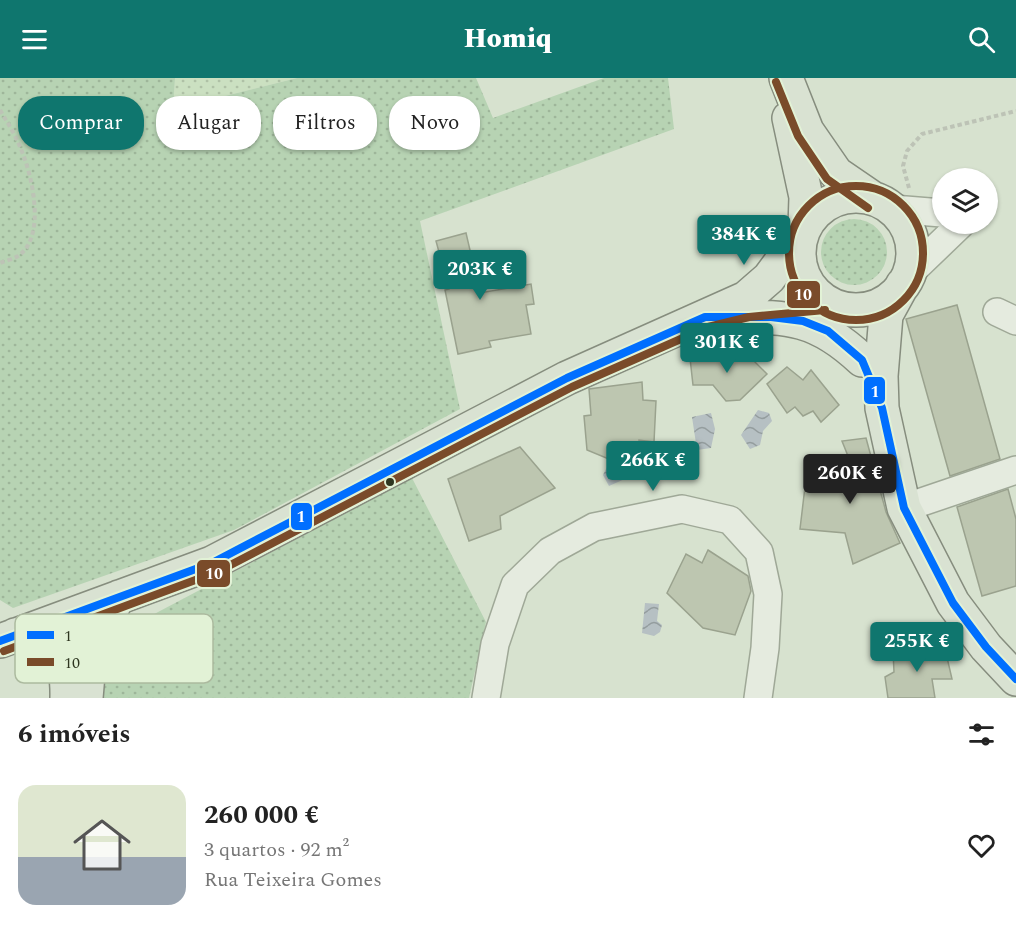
<!DOCTYPE html>
<html lang="pt">
<meta charset="utf-8">
<style>
body{margin:0;font-family:Spectral,serif;background:#f2f2f2;color:#222;height:100vh;display:flex;flex-direction:column;font-size:22px;white-space:nowrap}
*{box-sizing:border-box;margin:0}
p{font-size:20px;color:#767676}
.icon{flex:none;width:33px;height:33px;fill:none;stroke:currentColor;stroke-width:2;stroke-linecap:round;stroke-linejoin:round}
.map{position:relative;height:620px;overflow:hidden}
.drawer{display:flex;flex-direction:column;background:#fff;flex:1}
.drawer>*{flex:none}
.banner{position:absolute;left:18px;top:18px;width:600px;height:54px;display:flex;gap:12px}
.fabs{position:absolute;left:932px;top:90px;display:grid;gap:12px}
.fabs a{display:grid;place-items:center;width:66px;height:66px;border-radius:50%;background:#fff;box-shadow:0 2px 4px #0004;font-size:30px}
.price{position:absolute;translate:-50% -51px;padding:0 14px;border-radius:6px;background:#0f766e;color:#fff;font-size:20px;line-height:39px;filter:drop-shadow(0 2px 3px #0008)}
.price::after{content:'';position:absolute;left:50%;top:36px;width:18px;height:14px;margin-left:-9px;background:inherit;clip-path:polygon(0 0,100% 0,50% 100%)}
.price.on{background:#222;color:#fff}
ul{padding:0;list-style:none}
li{display:flex;align-items:center;gap:18px;height:150px;padding:0 18px}
li+li{border-top:2px solid #e0e0e0}
li span{display:grid;place-items:center;flex:none;width:168px;height:120px;border-radius:18px;color:#555}
li>.icon{margin-inline-start:auto}
span .icon{width:72px;height:72px;fill:#fffc;stroke-width:1}
li b{font-size:26px}
h2{display:flex;justify-content:space-between;align-items:center;height:72px;padding:0 18px;font-size:26px}
.tag{padding:0 21px;border-radius:24px;background:#fff;box-shadow:0 2px 4px #0004;font-size:21px;line-height:54px}
.tag.on{background:#0f766e;color:#fff}
header{display:flex;justify-content:space-between;align-items:center;height:78px;padding:0 18px;background:#0f766e;color:#fff;font-size:27px;font-weight:800}
.map>svg:first-child{display:block}
.farmland{fill:url(#farmland-dots)}
.grass{fill:url(#grass-dots)}
.water{fill:url(#water-waves)}
.building{fill:#bdc6b0;stroke:#9aa28e;stroke-width:1.5}
.lines{fill:none;stroke-linecap:round;stroke-linejoin:round}
.minor-casing{stroke:#9fa897;stroke-width:30}
.major-casing{stroke:#868d7e;stroke-width:36}
.path{stroke:#bdc3b6;stroke-width:4;stroke-dasharray:4.5 3;stroke-linecap:butt}
.minor{stroke:#e5ebdf;stroke-width:27}
.major{stroke:#d9e2d2;stroke-width:33}
.bus-1-casing{stroke:#e2f2d6;stroke-width:12}
.bus-2-casing{stroke:#e2f2d6;stroke-width:12}
.bus-1{stroke:#006fff;stroke-width:8}
.bus-2{stroke:#7a4b2a;stroke-width:8}
.bus-dot{fill:#2e3620;stroke:#e2f2d6;stroke-width:2}
.key{fill:#e2f2d6;stroke:#acba9f;stroke-width:1.5}
.key-label{font-size:16px;fill:#2e3620}
.line-badge{stroke:#e2f2d6;stroke-width:2}
.badge-label{font-size:16px;text-anchor:middle;font-weight:bold;fill:#fff}
</style>
<header><svg class="icon" aria-label="menu" viewBox="0 0 24 24"><path d="M4 6h16M4 12h16M4 18h16"/></svg>Homiq<svg class="icon" aria-label="search" viewBox="0 0 24 24"><circle cx="10" cy="10" r="6"/><path d="M15 15l6 6"/></svg></header>
<div class="map">
<svg width="1016" height="620" viewBox="0 0 1016 620">
<defs>
<pattern id="farmland-dots" width="8" height="8" patternUnits="userSpaceOnUse" patternTransform="scale(1.5)"><rect width="8" height="8" fill="#cbe0c1"/><path d="M2 2h.1M6 6h.1" fill="none" stroke="#afc1a6" stroke-width="1.8" stroke-linecap="round"/></pattern>
<pattern id="grass-dots" width="8" height="8" patternUnits="userSpaceOnUse" patternTransform="scale(1.5)"><rect width="8" height="8" fill="#b7d3b3"/><path d="M2 2h.1M6 6h.1" fill="none" stroke="#9eb69a" stroke-width="1.8" stroke-linecap="round"/></pattern>
<pattern id="water-waves" width="16" height="10" patternUnits="userSpaceOnUse" patternTransform="scale(1.5)"><rect width="16" height="10" fill="#b6c0c3"/><path d="M0 5q4-4 8 0t8 0" fill="none" stroke="#949d9e"/></pattern>
</defs>
<rect width="100%" height="100%" fill="#d7e2cf"/>
<!-- farmland -->
<path class="farmland" d="M 175,0 L 297,0 L 173,31 Z"/>
<!-- grass -->
<path class="grass" d="M 0,0 L 175,0 L 173,31 L 297,0 L 476,0 L 493,40 L 604,0 L 668,0 L 674,51 L 420,143 L 460,331 L 234,452 L 13,530 L 0,522 Z
M821 174a33 33 0 1 1 66 0a33 33 0 1 1-66 0Z
M 412,400 L 486,544 L 469,620 L 98,620 L 97,589 L 124,552 Z"/>
<!-- water -->
<path class="water" d="M 758,332 L 769,335 L 772,343 L 763,353 L 760,367 L 750,371 L 741,357 Z
M 711,335 L 715,351 L 711,370 L 697,372 L 692,339 Z
M 627,387 L 636,396 L 609,408 L 603,397 L 607,389 Z
M 645,525 L 659,526 L 657,543 L 662,547 L 660,554 L 654,558 L 642,555 Z"/>
<!-- building -->
<path class="building" d="M 466,155 L 480,215 L 531,206 L 534,226 L 526,227 L 531,256 L 489,263 L 491,269 L 458,276 L 445,212 L 449,211 L 436,163 Z
M 957,227 L 1000,381 L 950,398 L 906,241 Z
M 726,273 L 726,280 L 746,275 L 767,296 L 740,322 L 726,323 L 713,307 L 693,307 L 690,280 Z
M 787,289 L 803,302 L 811,292 L 839,327 L 821,344 L 813,333 L 803,338 L 795,329 L 787,335 L 767,306 Z
M 642,304 L 643,322 L 656,323 L 654,364 L 639,362 L 639,383 L 616,384 L 587,372 L 584,338 L 591,337 L 589,311 Z
M 866,360 L 886,434 L 900,465 L 853,486 L 845,455 L 800,451 L 807,392 L 856,398 L 842,363 Z
M 520,369 L 555,410 L 500,438 L 501,451 L 469,463 L 448,401 Z
M 1008,411 L 1016,441 L 1016,508 L 982,518 L 957,429 Z
M 708,472 L 748,498 L 751,513 L 735,557 L 703,550 L 667,515 L 686,476 L 702,485 Z
M 936,570 L 946,575 L 952,601 L 932,601 L 935,620 L 888,620 L 885,599 L 894,594 L 893,573 Z"/>
<g class="lines">
<!-- minor casing -->
<g class="minor-casing">
<path id="minor" d="M 893,131 L 942,135
M 910,195 L 961,146
M 997,234 L 1016,243
M 904,430 L 1016,392
M 486,620 L 495,566 L 515,507 L 550,473 L 594,449 L 682,431 L 730,442 L 759,474 L 768,516 L 765,570 L 758,620"/>
</g>
<!-- major casing -->
<g class="major-casing">
<path id="major" d="M 786,0 L 807,53 L 836,95 L 874,121
M 789,40 L 806,119 L 805,149
M799 175a57 57 0 1 1 114 0a57 57 0 1 1-114 0Z
M 903,206 L 886,237 L 881,298 L 882,330 L 904,430 L 953,525 L 986,569 L 1016,601
M 713,239 C 780,240 810,233 862,282
M 15,557 C 55,569 68,575 67,620
M 0,563 L 212,485 L 567,300 L 746,220 L 769,200 L 800,158
M 86,620 L 91,561 L 119,519"/>
</g>
<!-- path -->
<path class="path" d="M 0,32 C 7,44 15,56 20,69 C 32,95 47,159 18,178 C 13,181 5,183 0,185
M 909,110 L 903,88 L 907,73 L 922,56 L 1016,33"/>
<!-- minor -->
<use href="#minor" class="minor"/>
<!-- major -->
<use href="#major" class="major"/>
<!-- bus-1 casing -->
<g class="bus-1-casing">
<path id="bus-1" d="M 0,563 L 212,485 L 567,300 L 705,239 L 771,239 L 803,243 L 828,253 L 862,282 L 882,330 L 904,430 L 953,525 L 986,569 L 1016,601"/>
</g>
<!-- bus-2 casing -->
<g class="bus-2-casing">
<path id="bus-2" d="M 776,4 L 798,58 L 827,101 L 868,130
M789 175a67 67 0 1 1 134 0a67 67 0 1 1-134 0Z
M 4,573 L 217,494 L 572,309 L 708,249 L 749,239 L 825,232"/>
</g>
<!-- bus-1 -->
<use href="#bus-1" class="bus-1"/>
<!-- bus-2 -->
<use href="#bus-2" class="bus-2"/>
</g>
<!-- markers -->
<circle class="bus-dot" cx="390" cy="404" r="5"/>
<!-- legend -->
<rect x="15" y="536" width="198" height="69" rx="9" class="key"/>
<rect x="27" y="553" width="27" height="8" fill="#006fff"/>
<rect x="27" y="580" width="27" height="8" fill="#7a4b2a"/>
<g class="key-label">
<text x="64" y="563">1</text>
<text x="64" y="590">10</text>
</g>
<g class="line-badge">
<rect x="786" y="202" width="35" height="29" rx="6" fill="#7a4b2a"/>
<rect x="863" y="298" width="23" height="29" rx="6" fill="#006fff"/>
<rect x="290" y="424" width="23" height="29" rx="6" fill="#006fff"/>
<rect x="196" y="481" width="35" height="29" rx="6" fill="#7a4b2a"/>
</g>
<g class="badge-label">
<text x="803" y="222">10</text>
<text x="875" y="319">1</text>
<text x="301" y="444">1</text>
<text x="214" y="501">10</text>
</g>
</svg>
<div class="fabs">
<a><svg class="icon" aria-label="layers" viewBox="0 0 24 24"><path d="M12 4l9 5-9 5-9-5zM3 14l9 5 9-5"/></svg></a>
</div>
<b class="price" style="left:744px;top:188px">384K €</b>
<b class="price" style="left:480px;top:223px">203K €</b>
<b class="price" style="left:727px;top:296px">301K €</b>
<b class="price" style="left:653px;top:414px">266K €</b>
<b class="price on" style="left:850px;top:427px">260K €</b>
<b class="price" style="left:917px;top:595px">255K €</b>
<div class="banner">
<a class="tag on">Comprar</a>
<a class="tag">Alugar</a>
<a class="tag">Filtros</a>
<a class="tag">Novo</a>
</div>
</div>
<section class="drawer">
<h2>6 imóveis<svg class="icon" aria-label="filters" viewBox="0 0 24 24"><path d="M4 7h16M4 17h16"/><circle cx="9" cy="7" r="2"/><circle cx="15" cy="17" r="2"/></svg></h2>
<ul>
<li><span style="background:linear-gradient(#dfe7d0 60%,#9aa5b1 0)"><svg class="icon" aria-label="home" viewBox="0 0 24 24"><path d="M3 11l9-7 9 7M6 9v11h12V9"/></svg></span><div><b>260 000 €</b><p>3 quartos · 92 m²</p><p>Rua Teixeira Gomes</p></div><svg class="icon" aria-label="heart" viewBox="0 0 24 24"><path d="M12 20l-8-8c-3-5 5-10 8-4 3-6 11-1 8 4z"/></svg></li>
</ul>
</section>
